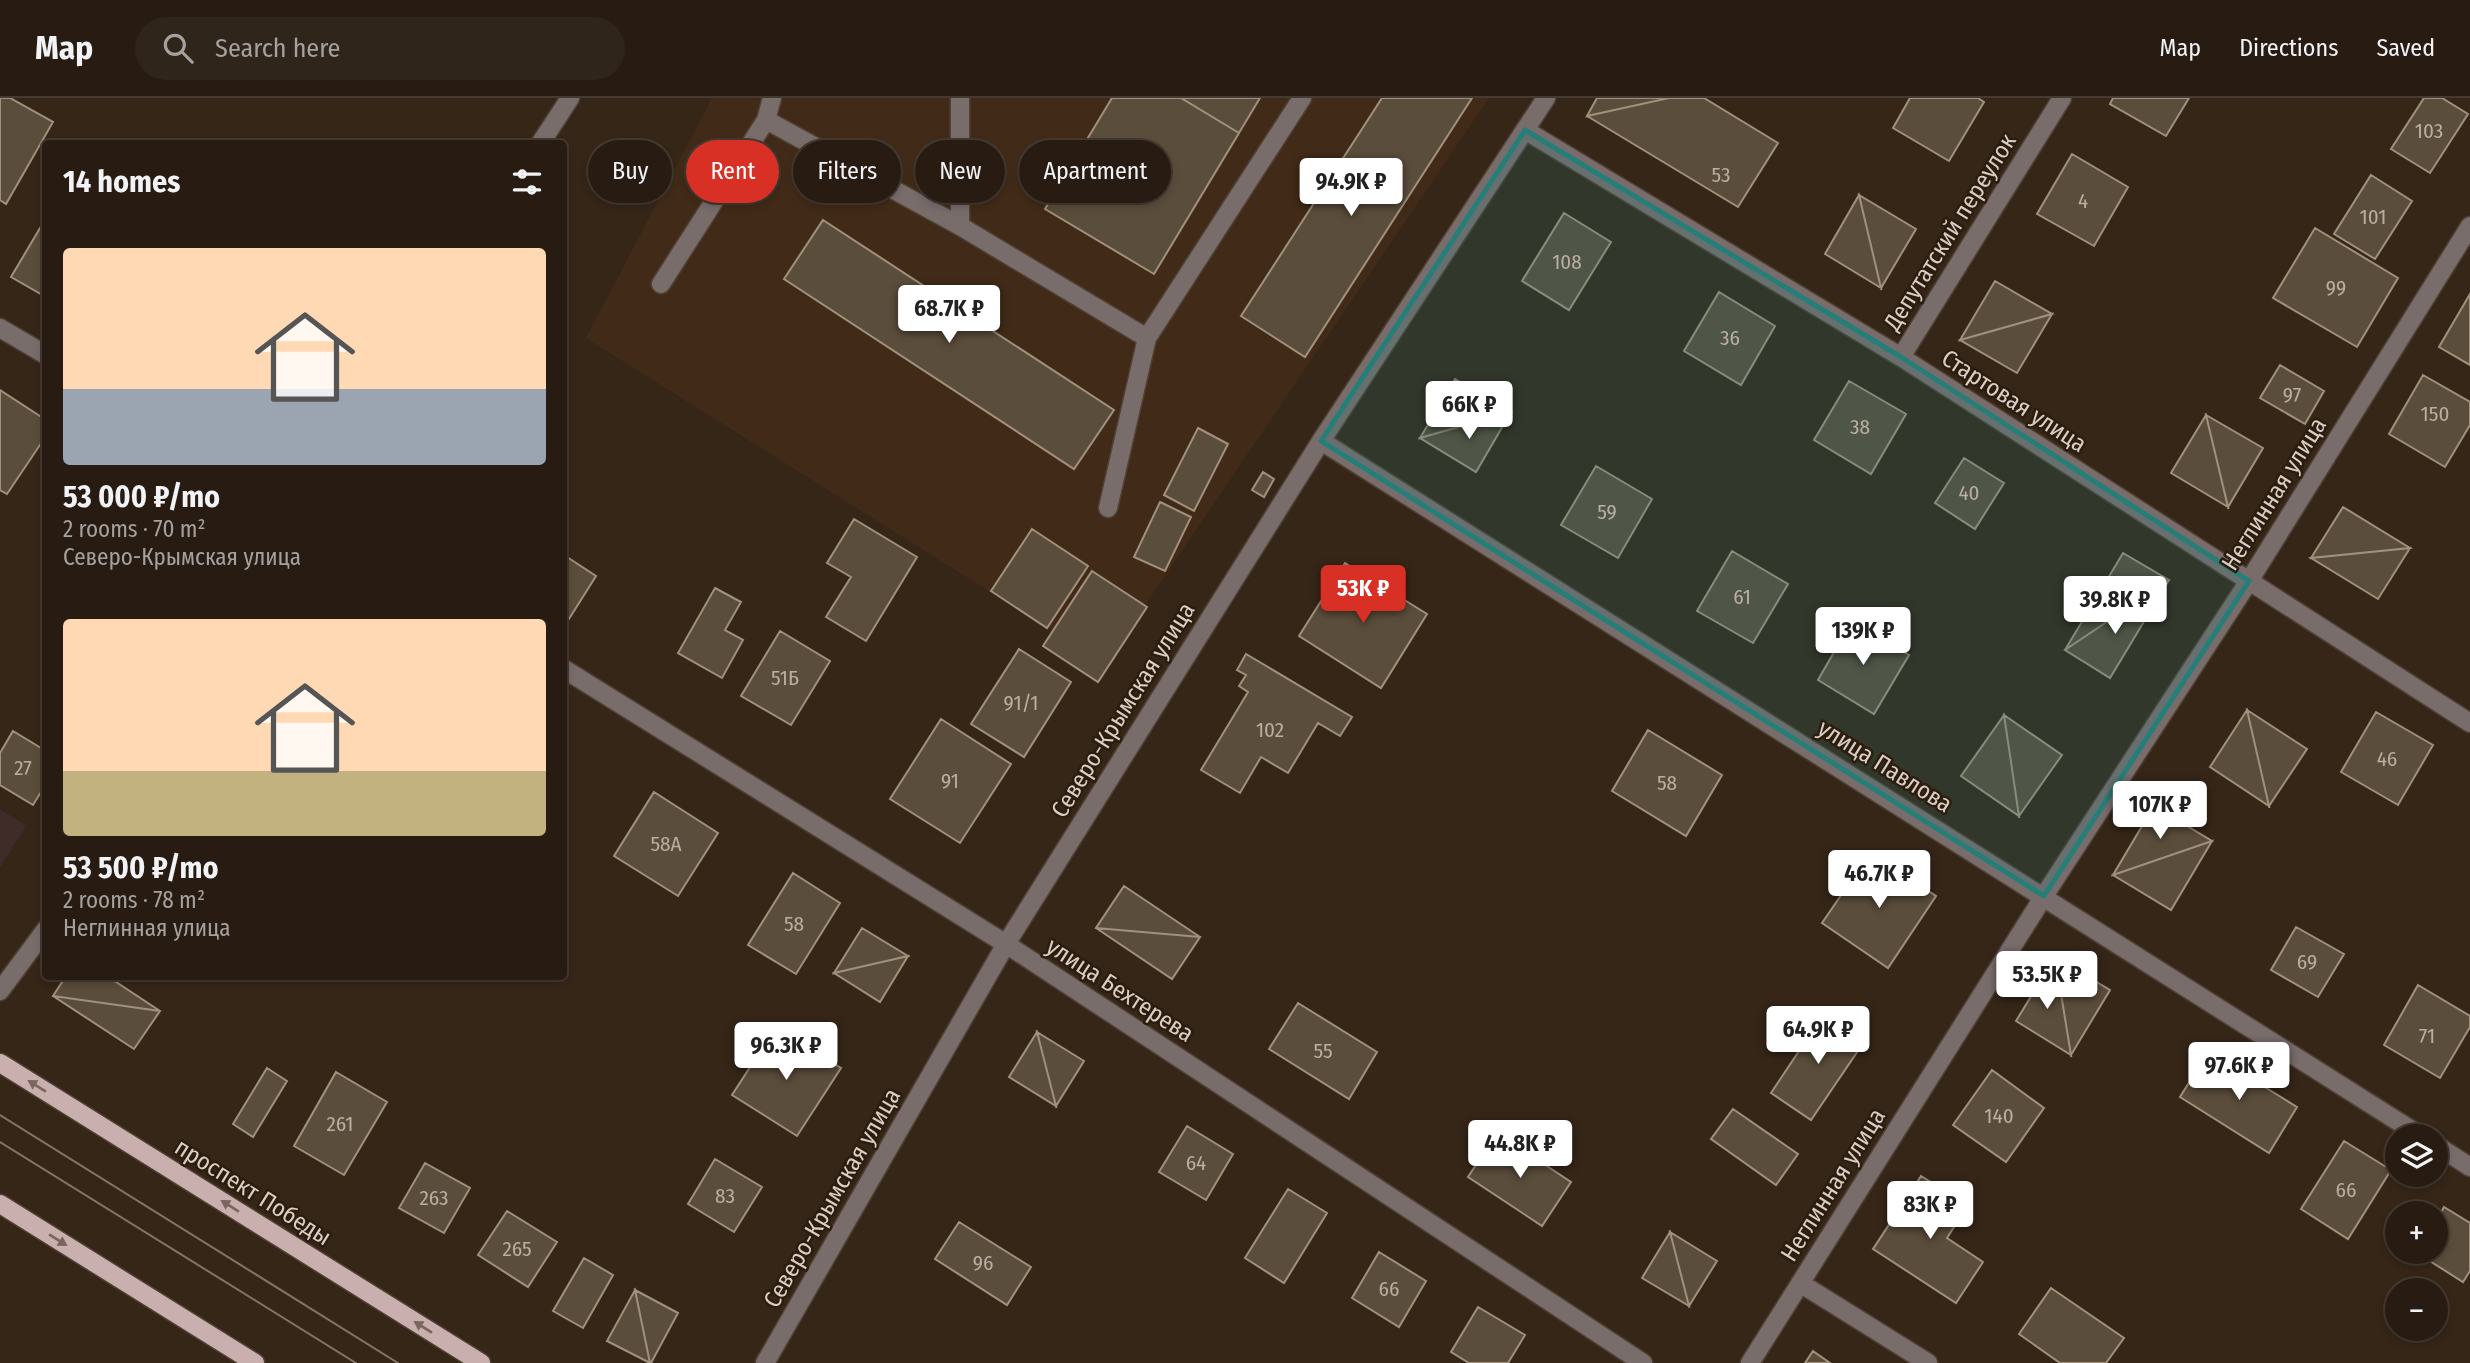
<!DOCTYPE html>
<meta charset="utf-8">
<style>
body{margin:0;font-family:"Fira Sans Condensed",sans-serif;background:#30251b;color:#f1f3f6;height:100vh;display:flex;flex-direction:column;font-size:26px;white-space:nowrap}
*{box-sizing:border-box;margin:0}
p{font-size:23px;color:#a5a19f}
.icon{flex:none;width:38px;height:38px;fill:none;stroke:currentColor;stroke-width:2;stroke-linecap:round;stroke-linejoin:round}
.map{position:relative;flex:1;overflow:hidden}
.sheet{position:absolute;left:42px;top:42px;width:525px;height:840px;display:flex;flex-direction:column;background:#281c12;border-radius:7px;box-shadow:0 4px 10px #0003,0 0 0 2px #443a32}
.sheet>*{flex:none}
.top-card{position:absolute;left:588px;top:42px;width:665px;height:63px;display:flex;gap:14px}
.fabs{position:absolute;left:2385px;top:1026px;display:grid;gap:14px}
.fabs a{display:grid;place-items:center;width:63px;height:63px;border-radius:50%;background:#281c12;box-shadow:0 4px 10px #0003,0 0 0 2px #443a32;font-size:35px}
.price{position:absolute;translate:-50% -60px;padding:0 16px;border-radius:7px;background:#fff;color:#222;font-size:23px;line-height:46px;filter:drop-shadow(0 2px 4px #0008)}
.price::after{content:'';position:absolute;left:50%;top:42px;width:21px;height:16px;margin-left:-10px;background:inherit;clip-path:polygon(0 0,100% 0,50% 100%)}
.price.active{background:#d93025;color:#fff}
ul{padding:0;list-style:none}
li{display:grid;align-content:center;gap:14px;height:371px;padding:0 21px}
li span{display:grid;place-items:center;height:217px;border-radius:7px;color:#555}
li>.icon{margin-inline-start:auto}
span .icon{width:126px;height:126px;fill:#fffc;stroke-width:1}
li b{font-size:30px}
h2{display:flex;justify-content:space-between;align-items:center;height:84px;padding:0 21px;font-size:30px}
.chip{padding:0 24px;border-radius:32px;background:#281c12;box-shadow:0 4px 10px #0003,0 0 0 2px #443a32;font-size:24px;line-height:63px}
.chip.active{background:#d93025;color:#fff}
header{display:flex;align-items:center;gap:42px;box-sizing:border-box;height:98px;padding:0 35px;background:#281c12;border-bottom:2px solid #443a32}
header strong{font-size:33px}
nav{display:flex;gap:38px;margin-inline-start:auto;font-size:24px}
.search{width:490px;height:63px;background:#30251b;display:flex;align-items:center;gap:18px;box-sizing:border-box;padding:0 24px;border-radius:38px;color:#a5a19f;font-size:26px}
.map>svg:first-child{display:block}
.built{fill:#412b18}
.industrial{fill:#3f2c29}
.building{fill:#5b4d3b;stroke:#a0907c;stroke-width:2}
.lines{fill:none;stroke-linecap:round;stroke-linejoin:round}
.minor-casing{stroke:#504134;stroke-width:21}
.major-casing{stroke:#504134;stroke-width:21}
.minor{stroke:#796d6c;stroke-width:18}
.major{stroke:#c9b0ae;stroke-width:18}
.tram{stroke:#817468;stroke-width:2}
.oneway{fill:#7a665e}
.marked{fill:#237f77;fill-opacity:0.2;stroke:#237f77;stroke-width:5;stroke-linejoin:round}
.labels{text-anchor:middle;stroke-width:5;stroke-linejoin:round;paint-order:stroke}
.number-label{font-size:21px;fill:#baaea3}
.street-label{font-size:24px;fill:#dacfc6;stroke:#2c1d0f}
</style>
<header>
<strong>Map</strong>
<div class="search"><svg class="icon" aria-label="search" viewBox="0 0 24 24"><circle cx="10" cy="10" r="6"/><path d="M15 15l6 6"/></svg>Search here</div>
<nav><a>Map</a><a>Directions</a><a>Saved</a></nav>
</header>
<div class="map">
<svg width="2470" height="1265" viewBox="0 0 2470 1265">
<rect width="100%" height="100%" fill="#362618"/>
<!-- built -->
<path class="built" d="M 712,0 L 1489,0 L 1105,566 L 586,240 Z"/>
<!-- industrial -->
<path class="industrial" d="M 0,711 L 26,728 L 0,769 Z"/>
<!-- building -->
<path class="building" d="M 0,0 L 10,0 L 53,24 L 6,106 L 0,102 Z
M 1112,0 L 1181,0 L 1239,35 L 1154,176 L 1045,111 Z
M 1181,0 L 1260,0 L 1239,35 Z
M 1382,0 L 1472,0 L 1305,259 L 1241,218 Z
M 1597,0 L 1704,0 L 1778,45 L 1738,109 L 1587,18 Z
M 1597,0 L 1669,0 L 1587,18 Z
M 1910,0 L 1978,0 L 1984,4 L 1949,63 L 1893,30 Z
M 2113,0 L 2189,0 L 2166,38 L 2110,6 Z
M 2424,0 L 2442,0 L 2468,16 L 2430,75 L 2391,51 Z
M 2072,56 L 2128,89 L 2094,148 L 2037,116 Z
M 2371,77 L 2412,103 L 2375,161 L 2334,136 Z
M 1859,97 L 1881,190 L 1825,156 Z
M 1859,97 L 1916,131 L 1881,190 Z
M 1564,115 L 1611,144 L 1569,212 L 1522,183 Z
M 46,120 L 46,199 L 11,179 Z
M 823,122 L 1114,312 L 1074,371 L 784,181 Z
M 2315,130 L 2398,180 L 2357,249 L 2273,200 Z
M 1995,183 L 2052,216 L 1960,242 Z
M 1719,194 L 1775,228 L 1741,287 L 1684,253 Z
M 2470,196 L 2470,267 L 2439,249 Z
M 2052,216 L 2017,275 L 1960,242 Z
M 2280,267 L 2324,293 L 2305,326 L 2260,300 Z
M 2423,277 L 2470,304 L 2470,327 L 2445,369 L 2389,336 Z
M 1455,281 L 1511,314 L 1420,340 Z
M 1849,283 L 1906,316 L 1871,376 L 1814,342 Z
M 0,292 L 46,322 L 46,338 L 7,396 L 0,392 Z
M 1511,314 L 1476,374 L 1420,340 Z
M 2206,317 L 2228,409 L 2171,375 Z
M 2206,317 L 2263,350 L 2228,409 Z
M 1198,330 L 1228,346 L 1194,413 L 1164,397 Z
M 1964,360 L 2004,385 L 1975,431 L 1935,405 Z
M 1596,368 L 1652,401 L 1618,460 L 1561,427 Z
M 1263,374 L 1274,381 L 1264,399 L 1252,392 Z
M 1160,404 L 1191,419 L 1165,473 L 1134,459 Z
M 2343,409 L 2410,450 L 2311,460 Z
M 854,421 L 917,459 L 866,543 L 826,519 L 851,479 L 827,465 Z
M 1032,431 L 1088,468 L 1047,530 L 991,493 Z
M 2410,450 L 2378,501 L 2311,460 Z
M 1732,453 L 1788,486 L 1753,545 L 1697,513 Z
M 2123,455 L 2169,482 L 2065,552 Z
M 564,457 L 596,478 L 569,521 L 564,518 Z
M 1345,465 L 1427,516 L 1381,590 L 1299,538 Z
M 1092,473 L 1147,509 L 1098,584 L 1043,548 Z
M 2169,482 L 2110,580 L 2065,552 Z
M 715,490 L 741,504 L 725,532 L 743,542 L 722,580 L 678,555 Z
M 1852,523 L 1909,557 L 1874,616 L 1818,582 Z
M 780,533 L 830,563 L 791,627 L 741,598 Z
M 1019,551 L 1071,584 L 1024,659 L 971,626 Z
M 1246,556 L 1352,619 L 1340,638 L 1318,625 L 1288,675 L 1261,659 L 1240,695 L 1201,672 L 1248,594 L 1239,588 L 1246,577 L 1237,572 Z
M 2247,612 L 2307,651 L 2269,708 Z
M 2247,612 L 2269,708 L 2210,669 Z
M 2376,614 L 2433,647 L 2398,707 L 2341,674 Z
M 2004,617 L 2019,718 L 1961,678 Z
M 2004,617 L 2062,657 L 2019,718 Z
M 941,621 L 1011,666 L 960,745 L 890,701 Z
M 1648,632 L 1722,677 L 1686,738 L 1612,693 Z
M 13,633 L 46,653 L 46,686 L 33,707 L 0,687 L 0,655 Z
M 654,694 L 718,735 L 678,798 L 614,758 Z
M 2154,708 L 2212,743 L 2113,777 Z
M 2212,743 L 2171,812 L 2113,777 Z
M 1870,755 L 1936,798 L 1888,870 L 1822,825 Z
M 793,775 L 840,805 L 796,876 L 748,847 Z
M 1124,788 L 1200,839 L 1096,830 Z
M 2296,829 L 2344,856 L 2318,899 L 2271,872 Z
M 862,830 L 908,858 L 834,875 Z
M 1096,830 L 1200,839 L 1172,881 Z
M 908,858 L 880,904 L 834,875 Z
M 2055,859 L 2110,892 L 2071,957 Z
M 2055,859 L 2071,957 L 2016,923 Z
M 66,878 L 107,878 L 160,913 L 53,898 Z
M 2418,887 L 2470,918 L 2470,929 L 2440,980 L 2384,947 Z
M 53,898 L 160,913 L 134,951 Z
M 1298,905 L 1377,954 L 1349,1001 L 1269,951 Z
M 1825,914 L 1866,941 L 1811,1022 L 1771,995 Z
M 776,929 L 841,970 L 797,1038 L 732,997 Z
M 1037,934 L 1056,1008 L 1009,979 Z
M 1037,934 L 1084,963 L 1056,1008 Z
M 2208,954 L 2297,1009 L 2269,1055 L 2180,999 Z
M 267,970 L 287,983 L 253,1039 L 233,1026 Z
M 1992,972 L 2044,1010 L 2006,1064 L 1953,1027 Z
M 336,974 L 387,1004 L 344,1077 L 294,1048 Z
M 1733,1011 L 1798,1056 L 1776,1087 L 1711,1041 Z
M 1187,1028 L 1233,1056 L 1206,1102 L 1159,1074 Z
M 1497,1035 L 1571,1084 L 1542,1128 L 1468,1079 Z
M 2344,1043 L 2391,1072 L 2348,1141 L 2301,1111 Z
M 715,1061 L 762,1089 L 734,1134 L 688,1106 Z
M 425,1065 L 470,1090 L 444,1135 L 399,1110 Z
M 1921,1078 L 1968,1107 L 1947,1140 L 1983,1164 L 1956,1205 L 1873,1151 Z
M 1288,1091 L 1327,1115 L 1284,1185 L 1245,1160 Z
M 2444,1109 L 2470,1125 L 2470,1173 L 2463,1184 L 2417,1155 L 2436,1153 L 2436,1123 Z
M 507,1113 L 557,1144 L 528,1189 L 478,1157 Z
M 959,1124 L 1031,1169 L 1007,1207 L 935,1161 Z
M 1670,1134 L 1689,1208 L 1642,1180 Z
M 1670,1134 L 1717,1163 L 1689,1208 Z
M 1379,1154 L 1426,1183 L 1399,1229 L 1352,1200 Z
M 584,1160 L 613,1177 L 583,1230 L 553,1213 Z
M 2051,1190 L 2124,1240 L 2106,1265 L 2060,1265 L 2019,1236 Z
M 635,1192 L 650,1265 L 607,1243 Z
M 635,1192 L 678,1215 L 651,1265 L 650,1265 Z
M 1478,1209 L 1525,1237 L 1508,1265 L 1469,1265 L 1451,1254 Z
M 1813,1253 L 1830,1265 L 1805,1265 Z"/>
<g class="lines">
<!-- minor casing -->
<g class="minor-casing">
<path id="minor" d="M 772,0 L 766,22 L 960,128
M 960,0 L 960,128 L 1147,240
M 1525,32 L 1901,259 L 2470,625
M 540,46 L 570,0
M 661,186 L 766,22
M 0,230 L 46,257
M 1901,259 L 2062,0
M 1321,343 L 2421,1038
M 1108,410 L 1147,240 L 1302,0
M 564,571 L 1006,846 L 1643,1265
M 0,893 L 46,831
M 2436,1047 L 2470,1069
M 1800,1185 L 1928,1265
M 765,1265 L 1006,846 L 1321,343 L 1546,0
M 1750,1265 L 2044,798 L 2249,483 L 2470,128"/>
</g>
<!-- major casing -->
<g class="major-casing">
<path id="major" d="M 0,965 L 481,1265
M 0,1106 L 255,1265"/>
</g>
<!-- minor -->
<use href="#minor" class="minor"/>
<!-- major -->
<use href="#major" class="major"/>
<!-- tram -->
<path class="tram" d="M 0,1017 L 398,1265
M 0,1044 L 356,1265"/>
</g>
<!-- one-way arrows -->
<defs><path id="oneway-solid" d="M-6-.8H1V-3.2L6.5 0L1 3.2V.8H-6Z" transform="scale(1.75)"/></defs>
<g class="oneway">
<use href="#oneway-solid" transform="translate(37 988) rotate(-148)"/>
<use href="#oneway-solid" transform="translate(230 1108) rotate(-148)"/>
<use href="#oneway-solid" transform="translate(58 1142) rotate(32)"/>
<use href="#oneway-solid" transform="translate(423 1229) rotate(-148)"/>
</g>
<!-- marked area -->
<path class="marked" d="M 1525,32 L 1901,259 L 2249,483 L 2044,798 L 1321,343 Z"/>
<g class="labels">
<!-- number labels -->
<g class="number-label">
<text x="2429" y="40">103</text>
<text x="1721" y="84">53</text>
<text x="2083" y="110">4</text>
<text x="2373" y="126">101</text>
<text x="1567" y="171">108</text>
<text x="2336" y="197">99</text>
<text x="1730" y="247">36</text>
<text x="2292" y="304">97</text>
<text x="2435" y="323">150</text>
<text x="1860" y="336">38</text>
<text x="1969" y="402">40</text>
<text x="1607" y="421">59</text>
<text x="1742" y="506">61</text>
<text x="785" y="587">51Б</text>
<text x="1021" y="612">91/1</text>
<text x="1270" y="639">102</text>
<text x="2387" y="668">46</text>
<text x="23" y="677">27</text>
<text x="950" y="690">91</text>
<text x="1667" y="692">58</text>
<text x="666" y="753">58А</text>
<text x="794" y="833">58</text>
<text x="2307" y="871">69</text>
<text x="2427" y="945">71</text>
<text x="1323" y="960">55</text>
<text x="1999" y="1025">140</text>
<text x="340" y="1033">261</text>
<text x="1196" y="1072">64</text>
<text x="2346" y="1099">66</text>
<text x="725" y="1105">83</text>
<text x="434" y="1107">263</text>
<text x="517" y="1158">265</text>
<text x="983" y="1172">96</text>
<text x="1389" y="1198">66</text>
</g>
<!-- street labels -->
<g class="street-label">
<text transform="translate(1950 134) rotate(-58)" y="8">Депутатский переулок</text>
<text transform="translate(2014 303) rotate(33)" y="8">Стартовая улица</text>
<text transform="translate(2274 396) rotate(-58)" y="8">Неглинная улица</text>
<text transform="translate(1123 612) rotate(-58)" y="8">Северо-Крымская улица</text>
<text transform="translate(1885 668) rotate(32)" y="8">улица Павлова</text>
<text transform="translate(1120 892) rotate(33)" y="8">улица Бехтерева</text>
<text transform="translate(1833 1087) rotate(-58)" y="8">Неглинная улица</text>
<text transform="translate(253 1094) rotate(32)" y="8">проспект Победы</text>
<text transform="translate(832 1100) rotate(-60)" y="8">Северо-Крымская улица</text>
</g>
</g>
</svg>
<div class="fabs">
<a><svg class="icon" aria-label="layers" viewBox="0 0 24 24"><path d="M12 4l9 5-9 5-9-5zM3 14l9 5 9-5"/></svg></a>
<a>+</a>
<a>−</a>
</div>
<b class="price" style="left:1351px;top:120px">94.9K ₽</b>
<b class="price" style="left:949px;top:247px">68.7K ₽</b>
<b class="price" style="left:1469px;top:343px">66K ₽</b>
<b class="price active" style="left:1363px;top:527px">53K ₽</b>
<b class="price" style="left:2115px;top:538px">39.8K ₽</b>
<b class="price" style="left:1863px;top:569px">139K ₽</b>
<b class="price" style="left:2160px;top:743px">107K ₽</b>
<b class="price" style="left:1879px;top:812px">46.7K ₽</b>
<b class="price" style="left:2047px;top:913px">53.5K ₽</b>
<b class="price" style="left:1818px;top:968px">64.9K ₽</b>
<b class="price" style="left:786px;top:984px">96.3K ₽</b>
<b class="price" style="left:2239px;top:1004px">97.6K ₽</b>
<b class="price" style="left:1520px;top:1082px">44.8K ₽</b>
<b class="price" style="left:1930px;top:1143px">83K ₽</b>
<div class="top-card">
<a class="chip">Buy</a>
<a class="chip active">Rent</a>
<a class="chip">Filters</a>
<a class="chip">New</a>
<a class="chip">Apartment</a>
</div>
<section class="sheet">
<h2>14 homes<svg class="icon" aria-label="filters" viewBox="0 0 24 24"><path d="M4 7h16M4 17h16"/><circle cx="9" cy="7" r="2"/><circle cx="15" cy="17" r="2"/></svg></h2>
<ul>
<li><span style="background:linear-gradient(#ffd9b3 65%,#9aa5b1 0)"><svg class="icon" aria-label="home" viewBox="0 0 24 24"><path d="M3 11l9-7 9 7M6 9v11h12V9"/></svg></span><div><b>53 000 ₽/mo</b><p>2 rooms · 70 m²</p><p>Северо-Крымская улица</p></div></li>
<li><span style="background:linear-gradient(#ffd9b3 70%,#c2b280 0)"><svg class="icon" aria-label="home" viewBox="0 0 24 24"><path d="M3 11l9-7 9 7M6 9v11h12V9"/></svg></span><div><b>53 500 ₽/mo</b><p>2 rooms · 78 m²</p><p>Неглинная улица</p></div></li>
</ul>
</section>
</div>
